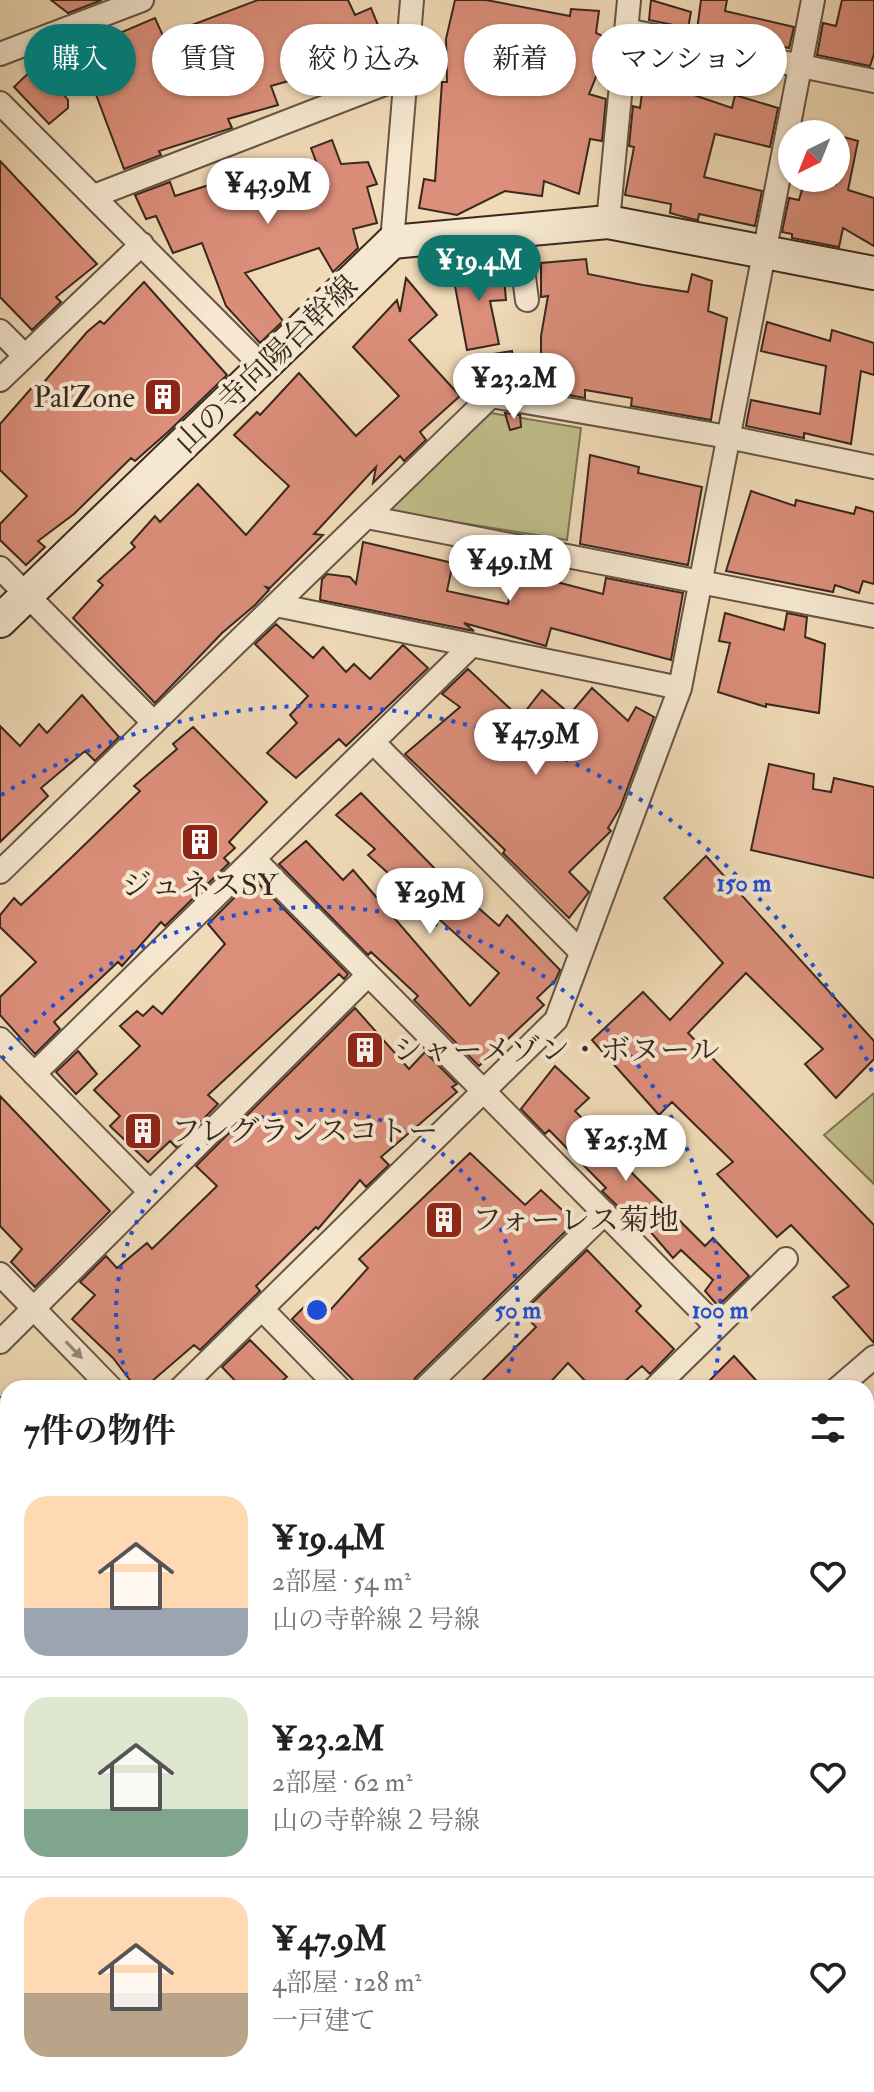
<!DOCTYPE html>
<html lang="ja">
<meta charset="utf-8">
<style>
body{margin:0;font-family:"IM FELL Double Pica","Noto Serif JP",serif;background:#f2f2f2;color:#222;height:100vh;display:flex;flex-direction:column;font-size:30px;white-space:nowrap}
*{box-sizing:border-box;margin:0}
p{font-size:26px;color:#767676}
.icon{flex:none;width:44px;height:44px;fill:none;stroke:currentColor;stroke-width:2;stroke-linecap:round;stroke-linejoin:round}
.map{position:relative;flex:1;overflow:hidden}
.panel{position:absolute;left:0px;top:1380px;width:874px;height:712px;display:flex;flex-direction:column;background:#fff;border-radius:24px 24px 0 0;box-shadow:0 2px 6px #0004}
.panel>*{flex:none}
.hud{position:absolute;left:24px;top:24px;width:826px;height:72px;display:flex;gap:16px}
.needle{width:52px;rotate:223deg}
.controls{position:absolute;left:778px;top:120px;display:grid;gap:16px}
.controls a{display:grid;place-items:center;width:72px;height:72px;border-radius:50%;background:#fff;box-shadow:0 2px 6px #0004;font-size:40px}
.price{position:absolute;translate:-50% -68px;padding:0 18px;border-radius:28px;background:#fff;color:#222;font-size:26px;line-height:52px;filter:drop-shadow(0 2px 4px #0008)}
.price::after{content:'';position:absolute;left:50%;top:48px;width:24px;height:18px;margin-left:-12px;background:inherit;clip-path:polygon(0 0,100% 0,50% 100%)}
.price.active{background:#0f766e;color:#fff}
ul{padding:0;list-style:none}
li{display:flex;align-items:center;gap:24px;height:200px;padding:0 24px}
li+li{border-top:2px solid #e0e0e0}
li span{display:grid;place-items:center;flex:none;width:224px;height:160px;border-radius:24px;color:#555}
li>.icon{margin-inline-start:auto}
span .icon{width:96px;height:96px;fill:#fffc;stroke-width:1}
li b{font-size:34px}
h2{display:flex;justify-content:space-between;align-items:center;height:96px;padding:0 24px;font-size:34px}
.chip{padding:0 28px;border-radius:36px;background:#fff;box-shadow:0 2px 6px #0004;font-size:28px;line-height:72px}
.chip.active{background:#0f766e;color:#fff}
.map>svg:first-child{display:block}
.green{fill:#bfbe8a;stroke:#7c7354;stroke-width:2}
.building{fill:#db8e7a;stroke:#39281f;stroke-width:2}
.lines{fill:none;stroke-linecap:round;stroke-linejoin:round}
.street-casing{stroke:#675445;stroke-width:26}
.secondary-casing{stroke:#39281f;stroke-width:36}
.street{stroke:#f5e7d0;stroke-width:22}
.secondary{stroke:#f5e7d0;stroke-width:32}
.oneway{fill:#978878}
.ring{fill:none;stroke:#1d4ed8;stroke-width:4;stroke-dasharray:4 8}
.labels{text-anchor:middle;stroke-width:8;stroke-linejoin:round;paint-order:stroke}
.street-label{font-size:30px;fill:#39281f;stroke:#f5e7d0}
.poi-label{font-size:30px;fill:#39281f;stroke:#f5e7d0;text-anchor:start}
.centre{fill:#1d4ed8;stroke:#f5e7d0;stroke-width:4}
.ring-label{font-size:24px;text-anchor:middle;font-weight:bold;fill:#1d4ed8;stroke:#f5e7d0;stroke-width:8;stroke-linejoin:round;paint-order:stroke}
</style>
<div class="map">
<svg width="874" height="2092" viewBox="0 0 874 2092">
<rect width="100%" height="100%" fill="#f0dab7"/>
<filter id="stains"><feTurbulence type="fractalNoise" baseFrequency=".0025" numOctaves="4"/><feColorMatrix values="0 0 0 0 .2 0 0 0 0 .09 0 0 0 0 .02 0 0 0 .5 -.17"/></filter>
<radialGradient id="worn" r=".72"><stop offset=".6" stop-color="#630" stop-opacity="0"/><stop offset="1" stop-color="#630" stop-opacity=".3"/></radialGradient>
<!-- green -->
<path class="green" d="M 491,413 L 581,428 L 567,540 L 393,512 L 391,507 Z
M 874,1093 L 874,1184 L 824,1135 Z
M 874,1918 L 874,2092 L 806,2092 L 803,2084 L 866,2084 L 866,1924 Z"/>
<!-- building -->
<path class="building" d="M 51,0 L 102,0 L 68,13 Z
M 258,0 L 348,0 L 355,15 L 371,8 L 393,62 L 324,89 L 317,73 L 271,86 L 278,105 L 228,119 L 232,128 L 159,151 L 161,155 L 124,169 L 80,52 L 108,44 L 94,33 L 110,27 L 113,36 L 155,18 L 163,36 Z
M 455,0 L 486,0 L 570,16 L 571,9 L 599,11 L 596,33 L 611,40 L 589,94 L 606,99 L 602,141 L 590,139 L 579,194 L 544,181 L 542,196 L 505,191 L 457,215 L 419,208 L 424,179 L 435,181 L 442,82 L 447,82 L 446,39 Z
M 651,0 L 691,12 L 688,28 L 649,20 Z
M 701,0 L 727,0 L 725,11 L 794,27 L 789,48 L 697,30 Z
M 842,0 L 874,0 L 874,54 L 870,66 L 817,55 L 823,23 L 836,26 Z
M 39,63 L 68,100 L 68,108 L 49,124 L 14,87 Z
M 643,86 L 685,92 L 732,108 L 735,95 L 778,108 L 770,147 L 715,134 L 704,177 L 762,191 L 755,226 L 699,214 L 698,220 L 692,219 L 670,213 L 671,204 L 625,195 L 634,147 L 629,146 L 633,106 L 640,108 Z
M 836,135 L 858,141 L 848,190 L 874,198 L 874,246 L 843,228 L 839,247 L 792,238 L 792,234 L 782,232 L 789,198 L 799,200 L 805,179 L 836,184 Z
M 332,140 L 341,164 L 368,162 L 377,184 L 367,187 L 377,223 L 353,229 L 358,248 L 333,272 L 319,248 L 245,273 L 283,321 L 260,343 L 226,306 L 202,243 L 173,253 L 156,216 L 146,219 L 135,195 L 170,182 L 175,196 L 218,182 L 223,194 L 317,164 L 311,148 Z
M 0,161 L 97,264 L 56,297 L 61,302 L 32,330 L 0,297 Z
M 586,259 L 588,274 L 643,285 L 688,292 L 692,274 L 712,281 L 708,311 L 727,318 L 711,420 L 631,406 L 632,398 L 585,390 L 585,398 L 541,390 L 541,336 L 548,296 L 541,297 L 541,263 Z
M 503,266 L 506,300 L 490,301 L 499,344 L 467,350 L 452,270 Z
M 406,278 L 437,315 L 409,340 L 460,396 L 420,432 L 426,440 L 404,461 L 400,456 L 373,483 L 376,467 L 314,534 L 323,535 L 270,588 L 266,587 L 269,590 L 255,605 L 222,633 L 155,703 L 73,618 L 103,585 L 98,581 L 135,547 L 131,543 L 155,516 L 160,522 L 198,484 L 246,535 L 289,486 L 234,435 L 257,412 L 260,415 L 299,373 L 356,436 L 399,396 L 353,347 L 397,300 L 400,312 Z
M 144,282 L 227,375 L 169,431 L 135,461 L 131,458 L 74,514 L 38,541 L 45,547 L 26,565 L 0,540 L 0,524 L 27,496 L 0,470 L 0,424 L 35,384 L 39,388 L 87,332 L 100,321 L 104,324 Z
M 767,322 L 830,341 L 832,330 L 874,343 L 874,375 L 861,371 L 851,444 L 804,433 L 804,438 L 746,426 L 751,400 L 820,414 L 826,366 L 761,351 Z
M 512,351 L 516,386 L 496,383 L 487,355 Z
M 505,413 L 520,415 L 521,427 L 510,430 Z
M 590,455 L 639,467 L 638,473 L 702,487 L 688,565 L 580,544 Z
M 751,491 L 795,506 L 796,500 L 854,514 L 856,507 L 874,512 L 874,584 L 863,581 L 859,593 L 835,585 L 833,592 L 726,571 Z
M 363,542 L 453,563 L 447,591 L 508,604 L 514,571 L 603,594 L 606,578 L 683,593 L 671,660 L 551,628 L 546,646 L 464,623 L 474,631 L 320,600 L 322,579 L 327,574 L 350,577 L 356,584 Z
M 725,613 L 784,630 L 787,613 L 807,617 L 805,637 L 825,644 L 819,713 L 766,704 L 766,707 L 718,692 L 730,643 L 719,641 Z
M 276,624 L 313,658 L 323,647 L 346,672 L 354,664 L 370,679 L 403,645 L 428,668 L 346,746 L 339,739 L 296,778 L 267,753 L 297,723 L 290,715 L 308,696 L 255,644 Z
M 468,669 L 520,718 L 542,690 L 570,714 L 592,688 L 628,721 L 636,707 L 654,717 L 620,808 L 608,828 L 611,831 L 569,872 L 589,892 L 569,918 L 503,853 L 505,850 L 405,754 L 460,707 L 442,694 Z
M 82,695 L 119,737 L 95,761 L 85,751 L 41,788 L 48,796 L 0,842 L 0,726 L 20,746 L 39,724 L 47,733 Z
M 193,727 L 267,802 L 229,842 L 235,848 L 224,858 L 229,863 L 165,926 L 161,922 L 122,966 L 118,962 L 54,1022 L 60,1029 L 35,1054 L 0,1015 L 0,997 L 36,962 L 0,927 L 0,915 L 14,898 L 21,905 L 73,856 L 140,791 L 134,786 L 177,749 L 173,744 Z
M 769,764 L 814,774 L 813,789 L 831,792 L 834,778 L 874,787 L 874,878 L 751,850 Z
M 361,793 L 441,875 L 499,926 L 507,915 L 560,970 L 555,981 L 537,998 L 544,1005 L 479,1066 L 414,1000 L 418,996 L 371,952 L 368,955 L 279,864 L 306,841 L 343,880 L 353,870 L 470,1006 L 499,973 L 368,855 L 375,849 L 336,815 Z
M 706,856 L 874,1041 L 874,1059 L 836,1098 L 805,1064 L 823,1049 L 746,973 L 688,1033 L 874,1225 L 874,1343 L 833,1297 L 849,1286 L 791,1225 L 777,1237 L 717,1174 L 733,1162 L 672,1102 L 659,1115 L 592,1040 L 643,992 L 670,1020 L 723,963 L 664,898 Z
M 249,883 L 256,889 L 260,885 L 348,974 L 344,979 L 339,974 L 208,1095 L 218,1104 L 176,1147 L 170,1141 L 148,1162 L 110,1126 L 120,1116 L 94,1090 L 140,1046 L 120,1026 L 137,1011 L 143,1016 L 153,1006 L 162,1014 L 225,944 L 208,924 Z
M 355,1008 L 409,1069 L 425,1052 L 457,1084 L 452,1087 L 457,1092 L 381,1157 L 389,1165 L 366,1187 L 360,1180 L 318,1229 L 316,1227 L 256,1286 L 260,1291 L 200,1350 L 194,1345 L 144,1388 L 136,1388 L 113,1358 L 72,1319 L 95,1295 L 80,1282 L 106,1256 L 117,1268 L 147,1243 L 152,1249 L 217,1186 L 196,1166 Z
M 78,1051 L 97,1074 L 76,1094 L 56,1072 Z
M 555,1066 L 589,1098 L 575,1111 L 616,1153 L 614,1155 L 705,1246 L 713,1238 L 749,1276 L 718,1306 L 705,1291 L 713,1280 L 681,1250 L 673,1258 L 642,1222 L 638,1226 L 602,1191 L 606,1188 L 549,1130 L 545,1134 L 521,1109 Z
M 0,1096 L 110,1211 L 35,1287 L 11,1262 L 22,1249 L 0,1226 Z
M 470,1153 L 525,1205 L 541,1190 L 575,1222 L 415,1378 L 411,1388 L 361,1388 L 292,1319 L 309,1302 L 324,1317 L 368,1268 L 359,1259 Z
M 587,1250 L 641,1306 L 636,1311 L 674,1349 L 650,1374 L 642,1366 L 617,1388 L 592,1388 L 568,1363 L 545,1388 L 475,1388 L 536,1327 L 522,1313 Z
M 250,1340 L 287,1377 L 273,1388 L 242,1388 L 222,1367 Z
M 734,1356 L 763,1388 L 702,1388 Z"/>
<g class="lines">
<!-- street casing -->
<g class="street-casing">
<path id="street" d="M 626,30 L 874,81
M 0,54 L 142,0
M 0,103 L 263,367
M 94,196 L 405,76
M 608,222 L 629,0
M 518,231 L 527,300
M 392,242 L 412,0
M 0,331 L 25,356
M 0,380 L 142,244
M 367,517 L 874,616
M 0,568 L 154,723
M 276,605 L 680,688
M 373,742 L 581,952
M 254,859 L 717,1327
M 0,872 L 491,396 L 728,437 L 874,467
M 0,1039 L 150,1192
M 34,1074 L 472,645
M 0,1274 L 111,1388
M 262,1309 L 339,1388
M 0,1342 L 368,975
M 181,1388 L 556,1020 L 680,688 L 813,0
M 425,1388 L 605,1213
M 655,1388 L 786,1259
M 838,1388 L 874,1357
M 0,1409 L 8,1417
M 866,1538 L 874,1546
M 866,1615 L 874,1607
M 0,1667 L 8,1675
M 866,1784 L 872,1790
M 0,1849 L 8,1841
M 0,1897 L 8,1906
M 0,1985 L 8,1977
M 183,2084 L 191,2092
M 591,2084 L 599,2092
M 380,2092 L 388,2084
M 567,2092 L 575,2084"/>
</g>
<!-- secondary casing -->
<g class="secondary-casing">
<path id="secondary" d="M 0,621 L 392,242 L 608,222 L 874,273"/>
</g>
<!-- street -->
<use href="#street" class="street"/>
<!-- secondary -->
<use href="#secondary" class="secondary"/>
</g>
<!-- one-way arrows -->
<defs><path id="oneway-solid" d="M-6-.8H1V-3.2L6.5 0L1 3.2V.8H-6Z" transform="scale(2)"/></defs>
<use class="oneway" href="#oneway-solid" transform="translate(74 1350) rotate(46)"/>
<!-- distance rings -->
<g class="ring">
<path d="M131 1387A201 201 0 1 1 503 1387"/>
<path d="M2 1059A403 403 0 0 1 713 1387"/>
<path d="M1 795A604 604 0 0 1 873 1074"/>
</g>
<!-- icons -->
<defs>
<g id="building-square" transform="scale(2)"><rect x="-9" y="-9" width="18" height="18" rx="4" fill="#8f2418" stroke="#f5e7d0"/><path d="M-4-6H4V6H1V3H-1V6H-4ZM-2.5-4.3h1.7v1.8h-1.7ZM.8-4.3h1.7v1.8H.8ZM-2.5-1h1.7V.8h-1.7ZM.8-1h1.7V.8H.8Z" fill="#fff"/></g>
</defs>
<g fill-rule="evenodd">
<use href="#building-square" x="163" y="397"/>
<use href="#building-square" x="200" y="842"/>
<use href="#building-square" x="365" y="1050"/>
<use href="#building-square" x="143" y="1131"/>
<use href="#building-square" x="444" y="1220"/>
</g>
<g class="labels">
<!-- street labels -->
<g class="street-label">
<text transform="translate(266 364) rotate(-44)" y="10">山の寺向陽台幹線</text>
</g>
<!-- poi labels -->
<g class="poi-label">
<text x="135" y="407" text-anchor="end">PalZone</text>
<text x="200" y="895" text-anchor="middle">ジュネスSY</text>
<text x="393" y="1060">シャーメゾン・ボヌール</text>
<text x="171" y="1141">フレグランスコトー</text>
<text x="472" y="1230">フォーレス菊地</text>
</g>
</g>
<circle cx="317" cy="1310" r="12" class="centre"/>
<g class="ring-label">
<text x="744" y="891">150 m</text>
<text x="518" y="1318">50 m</text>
<text x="720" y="1318">100 m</text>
</g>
<rect width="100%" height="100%" filter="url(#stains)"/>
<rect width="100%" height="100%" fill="url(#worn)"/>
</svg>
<div class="controls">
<a><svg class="needle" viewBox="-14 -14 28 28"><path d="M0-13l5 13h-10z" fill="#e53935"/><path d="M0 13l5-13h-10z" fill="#767676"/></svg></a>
</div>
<b class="price" style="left:268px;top:226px">¥43.9M</b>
<b class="price active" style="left:479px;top:303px">¥19.4M</b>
<b class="price" style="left:514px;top:421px">¥23.2M</b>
<b class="price" style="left:510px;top:603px">¥49.1M</b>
<b class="price" style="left:536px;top:777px">¥47.9M</b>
<b class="price" style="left:430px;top:936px">¥29M</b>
<b class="price" style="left:626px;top:1183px">¥25.3M</b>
<div class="hud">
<a class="chip active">購入</a>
<a class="chip">賃貸</a>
<a class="chip">絞り込み</a>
<a class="chip">新着</a>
<a class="chip">マンション</a>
</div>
<section class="panel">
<h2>7件の物件<svg class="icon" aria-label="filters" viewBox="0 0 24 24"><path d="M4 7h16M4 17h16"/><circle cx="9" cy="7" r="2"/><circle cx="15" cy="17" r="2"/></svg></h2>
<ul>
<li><span style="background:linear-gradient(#ffd9b3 70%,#9aa5b1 0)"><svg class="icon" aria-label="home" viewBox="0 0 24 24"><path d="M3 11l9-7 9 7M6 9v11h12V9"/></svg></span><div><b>¥19.4M</b><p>2部屋 · 54 m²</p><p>山の寺幹線２号線</p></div><svg class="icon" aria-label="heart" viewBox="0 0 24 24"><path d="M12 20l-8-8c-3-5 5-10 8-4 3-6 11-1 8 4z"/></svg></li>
<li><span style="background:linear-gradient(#dfe7d0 70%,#7fa58c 0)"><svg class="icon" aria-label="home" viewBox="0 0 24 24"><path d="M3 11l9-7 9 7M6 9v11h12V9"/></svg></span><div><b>¥23.2M</b><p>2部屋 · 62 m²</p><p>山の寺幹線２号線</p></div><svg class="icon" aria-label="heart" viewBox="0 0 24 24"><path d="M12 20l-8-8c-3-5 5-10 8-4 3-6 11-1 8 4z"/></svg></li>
<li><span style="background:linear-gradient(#ffd9b3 60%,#b9a48a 0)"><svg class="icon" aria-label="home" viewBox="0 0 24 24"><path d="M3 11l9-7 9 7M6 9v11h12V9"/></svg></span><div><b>¥47.9M</b><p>4部屋 · 128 m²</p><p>一戸建て</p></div><svg class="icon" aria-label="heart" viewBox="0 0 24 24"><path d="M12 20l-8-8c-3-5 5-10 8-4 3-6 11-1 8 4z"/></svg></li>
</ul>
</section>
</div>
